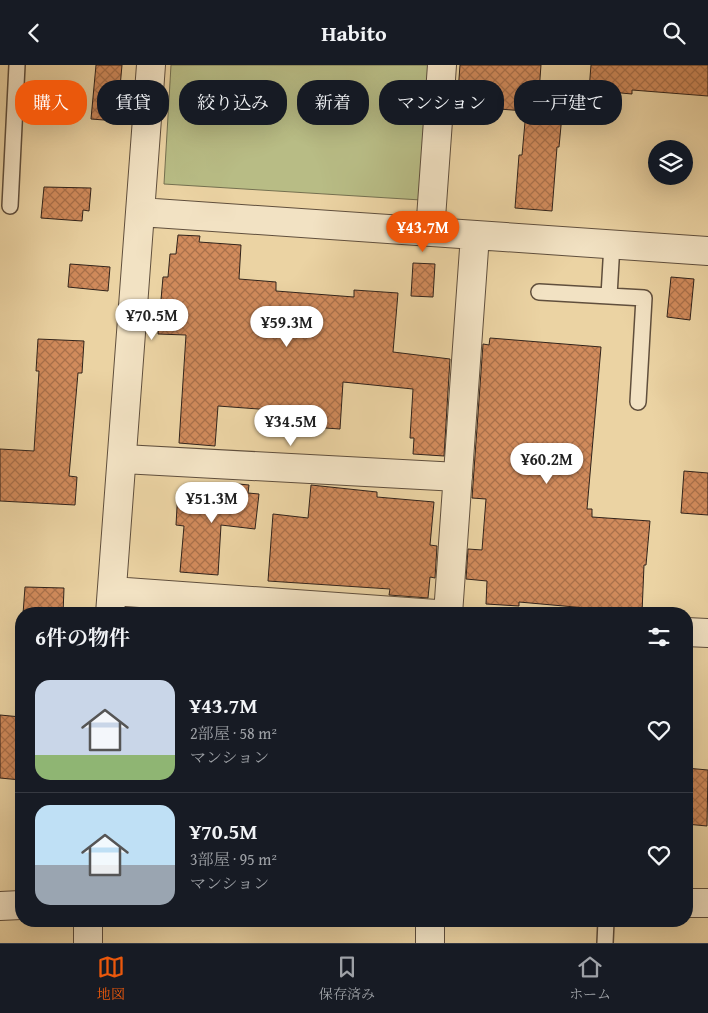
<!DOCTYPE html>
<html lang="ja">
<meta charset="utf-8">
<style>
body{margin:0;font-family:"Gentium Book Plus","Noto Serif JP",serif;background:#20242c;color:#f1f3f6;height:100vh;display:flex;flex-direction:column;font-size:19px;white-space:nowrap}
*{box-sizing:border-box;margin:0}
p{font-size:16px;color:#9ea1a6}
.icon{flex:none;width:28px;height:28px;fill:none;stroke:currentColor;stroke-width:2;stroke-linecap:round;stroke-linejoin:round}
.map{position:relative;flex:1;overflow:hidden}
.details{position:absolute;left:15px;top:542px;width:678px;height:320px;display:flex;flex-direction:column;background:#171b24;border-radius:20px;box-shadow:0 5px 20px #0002}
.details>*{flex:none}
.top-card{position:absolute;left:15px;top:15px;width:679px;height:45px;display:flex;gap:10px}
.controls{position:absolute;left:648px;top:75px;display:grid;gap:10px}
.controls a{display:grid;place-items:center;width:45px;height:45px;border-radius:50%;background:#171b24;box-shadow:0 5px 20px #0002;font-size:25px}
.price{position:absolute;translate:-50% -42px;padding:0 11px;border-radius:18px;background:#fff;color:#222;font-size:16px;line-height:32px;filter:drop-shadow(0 1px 2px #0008)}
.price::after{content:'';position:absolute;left:50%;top:30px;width:15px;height:11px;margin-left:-8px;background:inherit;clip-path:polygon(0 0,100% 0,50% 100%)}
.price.selected{background:#ea580c;color:#fff}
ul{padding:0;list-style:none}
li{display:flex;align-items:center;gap:15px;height:125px;padding:0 20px}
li+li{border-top:1px solid #363941}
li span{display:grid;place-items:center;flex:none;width:140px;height:100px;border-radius:15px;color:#555}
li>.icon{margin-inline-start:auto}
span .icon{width:60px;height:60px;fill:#fffc;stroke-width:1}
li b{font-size:21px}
h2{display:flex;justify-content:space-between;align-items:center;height:60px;padding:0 20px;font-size:21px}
.chip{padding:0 18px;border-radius:20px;background:#171b24;box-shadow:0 5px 20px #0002;font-size:18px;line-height:45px}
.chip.selected{background:#ea580c;color:#fff}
header{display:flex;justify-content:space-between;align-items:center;height:65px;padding:0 20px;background:#171b24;font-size:22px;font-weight:800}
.tabs{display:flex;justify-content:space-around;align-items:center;height:70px;border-top:1px solid #363941;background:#171b24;font-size:14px;color:#9ea1a6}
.tabs a{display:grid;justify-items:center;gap:2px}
.tabs .selected{color:#ea580c}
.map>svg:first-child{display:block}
.green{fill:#b8bc85;stroke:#747050}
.building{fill:url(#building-cross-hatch);stroke:#31231b}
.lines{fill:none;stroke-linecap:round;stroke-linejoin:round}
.service-casing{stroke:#604f3d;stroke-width:18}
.minor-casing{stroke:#604f3d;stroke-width:30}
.service{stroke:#f2e2c3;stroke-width:15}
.minor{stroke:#f2e2c3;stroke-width:28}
</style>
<header><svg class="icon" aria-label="back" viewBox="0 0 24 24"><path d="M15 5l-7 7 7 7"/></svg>Habito<svg class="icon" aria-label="search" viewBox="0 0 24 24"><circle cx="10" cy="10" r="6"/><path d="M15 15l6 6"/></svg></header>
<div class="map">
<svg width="708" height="878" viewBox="0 0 708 878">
<defs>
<pattern id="building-cross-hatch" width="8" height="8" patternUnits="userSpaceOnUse" patternTransform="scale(1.25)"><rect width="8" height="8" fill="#d18b5c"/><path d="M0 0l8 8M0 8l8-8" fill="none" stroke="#aa714b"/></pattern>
</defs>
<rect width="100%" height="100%" fill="#ebd3a3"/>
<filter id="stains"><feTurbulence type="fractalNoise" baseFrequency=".004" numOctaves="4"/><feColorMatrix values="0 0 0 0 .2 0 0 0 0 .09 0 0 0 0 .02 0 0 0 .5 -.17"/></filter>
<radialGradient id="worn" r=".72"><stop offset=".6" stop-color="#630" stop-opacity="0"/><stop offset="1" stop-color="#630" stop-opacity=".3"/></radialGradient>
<!-- green -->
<path class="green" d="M 171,0 L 430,0 L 421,135 L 164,119 Z"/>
<!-- building -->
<path class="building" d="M 96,0 L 122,0 L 117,56 L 91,54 Z
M 460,0 L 541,0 L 539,27 L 564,29 L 559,82 L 557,82 L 552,146 L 515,143 L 519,90 L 522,90 L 526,46 L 457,41 Z
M 591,0 L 708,0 L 708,31 L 632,25 L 632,29 L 589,25 Z
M 44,122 L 91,123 L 89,146 L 83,145 L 82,156 L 41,153 Z
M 178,170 L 200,171 L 199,177 L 241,180 L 239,214 L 276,217 L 276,226 L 354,232 L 354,225 L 398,228 L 393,287 L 450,294 L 444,391 L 413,389 L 414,373 L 410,373 L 413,324 L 343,317 L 340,364 L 311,362 L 312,348 L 218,341 L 215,381 L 179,378 L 186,270 L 158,269 L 163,212 L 168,212 L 170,189 L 176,189 Z
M 413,198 L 435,199 L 433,232 L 411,231 Z
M 70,199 L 110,202 L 108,226 L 68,222 Z
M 671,212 L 694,214 L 690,255 L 667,252 Z
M 490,273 L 601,282 L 587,444 L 592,444 L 592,452 L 650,456 L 646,500 L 644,500 L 642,548 L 519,537 L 519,541 L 486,539 L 487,516 L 466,514 L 468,484 L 482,485 L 486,434 L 472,433 L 483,279 L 489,280 Z
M 38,274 L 84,276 L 82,308 L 78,308 L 69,411 L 77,412 L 75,440 L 0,436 L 0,384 L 34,386 L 39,306 L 36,306 Z
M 684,406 L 708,408 L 708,450 L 681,448 Z
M 228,418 L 249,420 L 248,428 L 259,429 L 255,464 L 221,460 L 218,510 L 180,507 L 184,461 L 176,460 L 178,425 L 227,429 Z
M 311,420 L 377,427 L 377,432 L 434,437 L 430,480 L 437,481 L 435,513 L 430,512 L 428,533 L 389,530 L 390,524 L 268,516 L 273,449 L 308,453 Z
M 25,522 L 64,523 L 63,549 L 23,549 Z
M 0,650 L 21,652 L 21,715 L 0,713 Z
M 686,703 L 708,705 L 707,761 L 686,759 Z"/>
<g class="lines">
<!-- service casing -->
<g class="service-casing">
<path id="service" d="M 10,141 L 17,0
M 539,227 L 644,233 L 638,337
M 609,231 L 612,179
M 605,878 L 606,856"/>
</g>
<!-- minor casing -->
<g class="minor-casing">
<path id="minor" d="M 140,147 L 708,186
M 430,167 L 442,0
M 123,394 L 458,412
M 112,526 L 436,549
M 110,549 L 151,0
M 448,549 L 475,170
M 686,567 L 708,568
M 686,838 L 708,838
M 0,841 L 21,840
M 430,856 L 430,878
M 88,878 L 88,856"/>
</g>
<!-- service -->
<use href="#service" class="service"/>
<!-- minor -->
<use href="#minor" class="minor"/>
</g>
<rect width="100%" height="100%" filter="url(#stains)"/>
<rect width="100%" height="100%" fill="url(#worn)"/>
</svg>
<div class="controls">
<a><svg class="icon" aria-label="layers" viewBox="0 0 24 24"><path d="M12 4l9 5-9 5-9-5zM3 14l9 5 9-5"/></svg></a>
</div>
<b class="price selected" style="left:423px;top:188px">¥43.7M</b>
<b class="price" style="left:152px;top:276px">¥70.5M</b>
<b class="price" style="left:287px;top:283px">¥59.3M</b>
<b class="price" style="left:291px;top:382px">¥34.5M</b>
<b class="price" style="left:547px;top:420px">¥60.2M</b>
<b class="price" style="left:212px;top:459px">¥51.3M</b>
<div class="top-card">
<a class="chip selected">購入</a>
<a class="chip">賃貸</a>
<a class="chip">絞り込み</a>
<a class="chip">新着</a>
<a class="chip">マンション</a>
<a class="chip">一戸建て</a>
</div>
<section class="details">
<h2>6件の物件<svg class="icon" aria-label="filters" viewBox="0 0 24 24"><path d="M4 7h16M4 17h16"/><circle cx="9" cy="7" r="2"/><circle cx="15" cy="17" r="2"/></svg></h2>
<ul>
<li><span style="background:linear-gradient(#c9d6e8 75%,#8fb573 0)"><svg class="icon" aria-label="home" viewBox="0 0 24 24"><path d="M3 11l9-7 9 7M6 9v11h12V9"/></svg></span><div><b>¥43.7M</b><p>2部屋 · 58 m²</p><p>マンション</p></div><svg class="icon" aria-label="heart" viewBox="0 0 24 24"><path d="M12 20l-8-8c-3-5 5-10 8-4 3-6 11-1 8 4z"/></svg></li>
<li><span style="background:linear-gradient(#bfe0f5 60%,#9aa5b1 0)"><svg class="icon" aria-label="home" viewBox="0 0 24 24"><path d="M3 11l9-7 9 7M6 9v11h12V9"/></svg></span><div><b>¥70.5M</b><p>3部屋 · 95 m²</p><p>マンション</p></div><svg class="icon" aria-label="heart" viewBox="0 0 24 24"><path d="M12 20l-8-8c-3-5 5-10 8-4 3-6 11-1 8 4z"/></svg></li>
</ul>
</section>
</div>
<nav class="tabs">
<a class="selected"><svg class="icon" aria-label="map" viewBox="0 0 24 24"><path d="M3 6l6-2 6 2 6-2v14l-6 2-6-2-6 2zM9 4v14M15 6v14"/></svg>地図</a>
<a><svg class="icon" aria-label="saved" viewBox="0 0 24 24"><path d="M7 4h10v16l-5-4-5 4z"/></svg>保存済み</a>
<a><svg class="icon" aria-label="home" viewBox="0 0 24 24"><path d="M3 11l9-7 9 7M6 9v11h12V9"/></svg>ホーム</a>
</nav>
